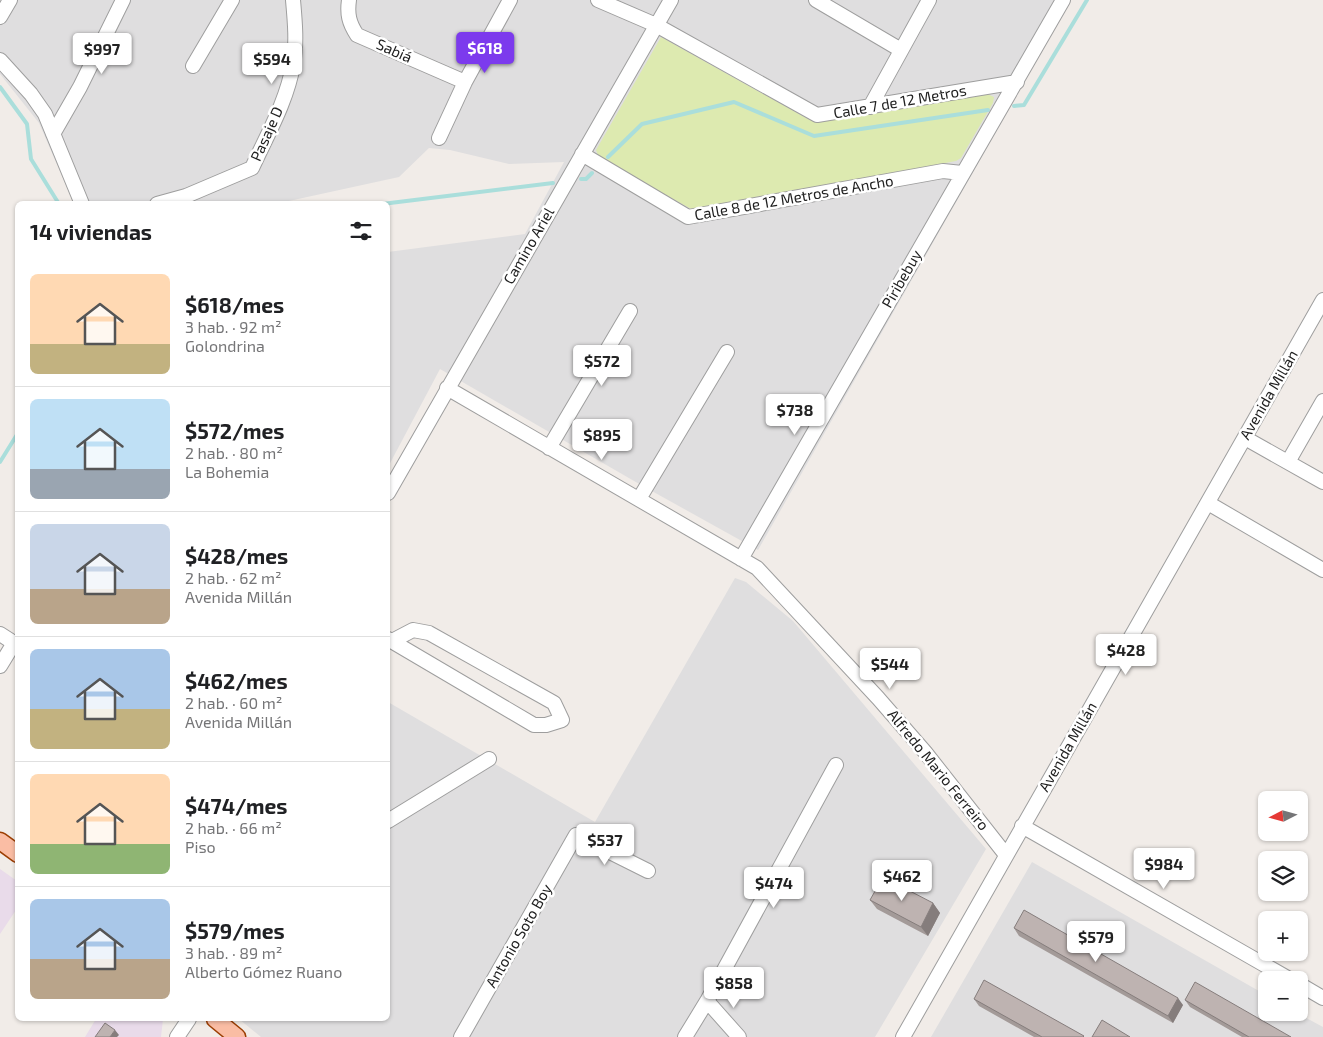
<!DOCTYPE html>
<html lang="es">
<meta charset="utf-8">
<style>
body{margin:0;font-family:"Exo 2",sans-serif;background:#f6f6f6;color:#202124;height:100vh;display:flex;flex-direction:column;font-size:19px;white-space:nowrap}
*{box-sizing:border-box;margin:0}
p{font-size:16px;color:#757577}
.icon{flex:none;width:28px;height:28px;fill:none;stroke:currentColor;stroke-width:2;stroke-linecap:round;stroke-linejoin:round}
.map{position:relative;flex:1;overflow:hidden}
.details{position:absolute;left:15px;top:201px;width:375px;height:820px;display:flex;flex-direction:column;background:#fff;border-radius:8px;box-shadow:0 1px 4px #0004}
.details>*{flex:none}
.needle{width:32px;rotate:264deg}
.fabs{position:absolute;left:1258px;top:791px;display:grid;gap:10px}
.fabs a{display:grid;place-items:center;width:50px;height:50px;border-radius:8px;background:#fff;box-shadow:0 1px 4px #0004;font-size:25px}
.price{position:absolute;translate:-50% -42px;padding:0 11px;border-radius:5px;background:#fff;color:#222;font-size:16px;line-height:32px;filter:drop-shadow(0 1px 2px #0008)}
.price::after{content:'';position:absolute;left:50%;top:30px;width:15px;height:11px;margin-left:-8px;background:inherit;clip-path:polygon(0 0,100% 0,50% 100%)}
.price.active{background:#7c3aed;color:#fff}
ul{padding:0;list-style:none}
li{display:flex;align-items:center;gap:15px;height:125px;padding:0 15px}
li+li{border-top:1px solid #e0e0e0}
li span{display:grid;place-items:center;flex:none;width:140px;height:100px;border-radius:8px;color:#555}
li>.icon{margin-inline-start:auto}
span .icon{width:60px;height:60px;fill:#fffc;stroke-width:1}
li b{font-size:21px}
h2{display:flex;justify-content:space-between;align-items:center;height:60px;padding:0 15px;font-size:21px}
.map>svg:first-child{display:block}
.residential{fill:#dfdedf}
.industrial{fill:#e9dbea}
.grass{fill:#ddeab0}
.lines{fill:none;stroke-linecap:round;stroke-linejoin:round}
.stream{stroke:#aadedb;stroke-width:4}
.minor-casing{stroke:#9e9e9e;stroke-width:16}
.major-casing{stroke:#9c3e03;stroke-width:19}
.minor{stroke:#fff;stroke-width:14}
.major{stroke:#fabda4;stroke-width:16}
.wall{fill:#a39a98}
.shaded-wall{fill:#857d7c}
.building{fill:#beb3b1;stroke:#857d7c}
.labels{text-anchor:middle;stroke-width:5;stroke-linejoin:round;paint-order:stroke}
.street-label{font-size:15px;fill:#212121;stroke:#fff}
</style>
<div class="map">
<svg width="1323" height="1037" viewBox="0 0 1323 1037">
<rect width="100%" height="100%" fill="#f1ece8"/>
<!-- residential -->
<path class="residential" d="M 0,0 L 1071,0 L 758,550 L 641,485 L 440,369 L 388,467 L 388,252 L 525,234 L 564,162 L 509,164 L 450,150 L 429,148 L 399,177 L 275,204 L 74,204 L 39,123 L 0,74 Z
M 735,578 L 746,582 L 793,621 L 986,849 L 875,1037 L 261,1037 L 239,1019 L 388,1019 L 388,702 L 595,822 Z
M 1032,862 L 1266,995 L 1266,1012 L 1297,1013 L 1323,1027 L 1323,1037 L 931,1037 Z"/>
<!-- industrial -->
<path class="industrial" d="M 0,869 L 17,881 L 18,907 L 0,934 Z
M 96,1019 L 163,1019 L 161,1037 L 85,1037 Z"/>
<!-- grass -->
<path class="grass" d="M 661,37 L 808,119 L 818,122 L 985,93 L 994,97 L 993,103 L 961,158 L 956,161 L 693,210 L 599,158 L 596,150 Z"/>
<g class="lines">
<!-- stream -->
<path class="stream" d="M 0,87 L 27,124 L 31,159 L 59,204
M 1014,106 L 1024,105 L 1087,0
M 608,157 L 642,124 L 734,102 L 814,136 L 988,110
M 581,179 L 586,179 L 592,173
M 382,204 L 553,183
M 0,462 L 18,433"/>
<!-- minor casing -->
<g class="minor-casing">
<path id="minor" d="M 349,0 C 347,14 349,23 357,35 L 465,82
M 598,0 L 656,25 L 817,115 L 1017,82
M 816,0 L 901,50
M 0,17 L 10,0
M 0,60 L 31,94 L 45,114 L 82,204
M 193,66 L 232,0
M 870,107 L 929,0
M 53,134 L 80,87 L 123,0
M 439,138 L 465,82 L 510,0
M 582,154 L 688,217 L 943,171 L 962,173
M 157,204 L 186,196 L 252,168 C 267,135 287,101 293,65 C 297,44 295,22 293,0
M 447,388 L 757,568 L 878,698 L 925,752 L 1006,855
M 1245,438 L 1323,482
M 549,448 L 630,311
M 1288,462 L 1323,401
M 388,493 L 671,0
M 639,499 L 727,352
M 1208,503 L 1323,570
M 741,559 L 1063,0
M 0,634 L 14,643 L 0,666
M 388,639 L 534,725 L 546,725 L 562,720 L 554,703 L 429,633 L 413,630 L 392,641
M 388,821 L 489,759
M 1022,826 L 1291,980
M 1299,984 L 1323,998
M 707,1001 L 739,1037
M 177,1037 L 189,1019
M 461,1037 L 576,835 L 648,871
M 685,1037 L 707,1001 L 836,765
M 903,1037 L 1323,300"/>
</g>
<!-- major casing -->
<g class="major-casing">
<path id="major" d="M 0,841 L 18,854
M 215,1019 L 237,1037"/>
</g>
<!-- minor -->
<use href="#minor" class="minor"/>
<!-- major -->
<use href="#major" class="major"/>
</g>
<!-- wall -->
<path class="wall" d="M 870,900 L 933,903 L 940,913 L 928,936 L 877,909 Z
M 1014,928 L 1183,1005 L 1173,1023 L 1019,936 Z
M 974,999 L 1084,1036 L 1084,1037 L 1034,1037 L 979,1006 Z
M 1185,1000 L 1291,1037 L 1242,1037 L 1190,1007 Z"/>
<!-- shaded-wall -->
<path class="shaded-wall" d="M 933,903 L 940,913 L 928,936 L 921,927 Z
M 1178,998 L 1183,1005 L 1173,1023 L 1168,1016 Z
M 115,1030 L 119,1035 L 117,1037 L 110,1037 Z"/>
<!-- building -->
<path class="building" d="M 883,877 L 933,903 L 921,927 L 870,900 Z
M 1024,910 L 1178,998 L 1168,1016 L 1014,928 Z
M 984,980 L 1084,1036 L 1083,1037 L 1042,1037 L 974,999 Z
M 1195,982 L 1291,1037 L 1249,1037 L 1185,1000 Z
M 1102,1020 L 1130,1037 L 1092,1037 Z
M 105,1023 L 115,1030 L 110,1037 L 95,1037 Z"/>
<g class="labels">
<!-- street labels -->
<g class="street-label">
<text transform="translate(394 51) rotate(24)" y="5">Sabiá</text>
<text transform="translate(900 102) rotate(-10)" y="5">Calle 7 de 12 Metros</text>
<text transform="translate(267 134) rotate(-66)" y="5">Pasaje D</text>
<text transform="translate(794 198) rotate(-10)" y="5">Calle 8 de 12 Metros de Ancho</text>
<text transform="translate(529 246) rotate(-60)" y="5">Camino Ariel</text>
<text transform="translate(902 279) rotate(-60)" y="5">Piribebuy</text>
<text transform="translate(1269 395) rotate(-60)" y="5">Avenida Millán</text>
<text transform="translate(1068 747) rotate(-60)" y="5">Avenida Millán</text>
<text transform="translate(938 770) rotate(51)" y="5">Alfredo Mario Ferreiro</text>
<text transform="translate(519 936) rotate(-60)" y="5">Antonio Soto Boy</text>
</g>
</g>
</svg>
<div class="fabs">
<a><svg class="needle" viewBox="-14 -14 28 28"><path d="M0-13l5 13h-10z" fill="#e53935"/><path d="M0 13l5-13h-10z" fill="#757577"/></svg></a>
<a><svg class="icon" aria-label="layers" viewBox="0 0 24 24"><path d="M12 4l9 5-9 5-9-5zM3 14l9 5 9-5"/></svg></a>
<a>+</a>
<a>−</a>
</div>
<b class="price active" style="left:485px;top:74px">$618</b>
<b class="price" style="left:102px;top:75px">$997</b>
<b class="price" style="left:272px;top:85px">$594</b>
<b class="price" style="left:602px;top:387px">$572</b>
<b class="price" style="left:795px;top:436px">$738</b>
<b class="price" style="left:602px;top:461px">$895</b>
<b class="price" style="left:1126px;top:676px">$428</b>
<b class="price" style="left:890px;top:690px">$544</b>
<b class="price" style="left:605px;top:866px">$537</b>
<b class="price" style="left:1164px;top:890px">$984</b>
<b class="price" style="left:902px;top:902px">$462</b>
<b class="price" style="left:774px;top:909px">$474</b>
<b class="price" style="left:1096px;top:963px">$579</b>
<b class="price" style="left:734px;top:1009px">$858</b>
<section class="details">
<h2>14 viviendas<svg class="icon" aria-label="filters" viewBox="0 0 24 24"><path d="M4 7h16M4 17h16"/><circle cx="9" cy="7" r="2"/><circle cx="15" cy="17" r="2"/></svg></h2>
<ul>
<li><span style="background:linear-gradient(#ffd9b3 70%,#c2b280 0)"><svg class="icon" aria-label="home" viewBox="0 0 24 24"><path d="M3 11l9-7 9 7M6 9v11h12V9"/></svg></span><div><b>$618/mes</b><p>3 hab. · 92 m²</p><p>Golondrina</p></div></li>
<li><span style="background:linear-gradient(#bfe0f5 70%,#9aa5b1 0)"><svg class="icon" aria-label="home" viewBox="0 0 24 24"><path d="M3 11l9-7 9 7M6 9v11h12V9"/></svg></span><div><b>$572/mes</b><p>2 hab. · 80 m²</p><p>La Bohemia</p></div></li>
<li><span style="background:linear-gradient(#c9d6e8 65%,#b9a48a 0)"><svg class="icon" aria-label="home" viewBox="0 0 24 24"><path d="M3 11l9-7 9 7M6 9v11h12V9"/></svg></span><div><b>$428/mes</b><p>2 hab. · 62 m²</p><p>Avenida Millán</p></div></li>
<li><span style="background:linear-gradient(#a9c7e8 60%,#c2b280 0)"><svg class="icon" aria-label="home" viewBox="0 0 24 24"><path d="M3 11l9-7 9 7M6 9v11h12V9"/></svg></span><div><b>$462/mes</b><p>2 hab. · 60 m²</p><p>Avenida Millán</p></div></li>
<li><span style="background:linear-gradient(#ffd9b3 70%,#8fb573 0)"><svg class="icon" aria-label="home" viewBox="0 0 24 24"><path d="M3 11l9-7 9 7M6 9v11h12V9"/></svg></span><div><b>$474/mes</b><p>2 hab. · 66 m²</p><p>Piso</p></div></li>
<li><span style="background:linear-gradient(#a9c7e8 60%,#b9a48a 0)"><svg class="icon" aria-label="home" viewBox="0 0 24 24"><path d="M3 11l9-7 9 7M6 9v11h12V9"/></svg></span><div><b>$579/mes</b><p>3 hab. · 89 m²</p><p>Alberto Gómez Ruano</p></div></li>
</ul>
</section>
</div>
